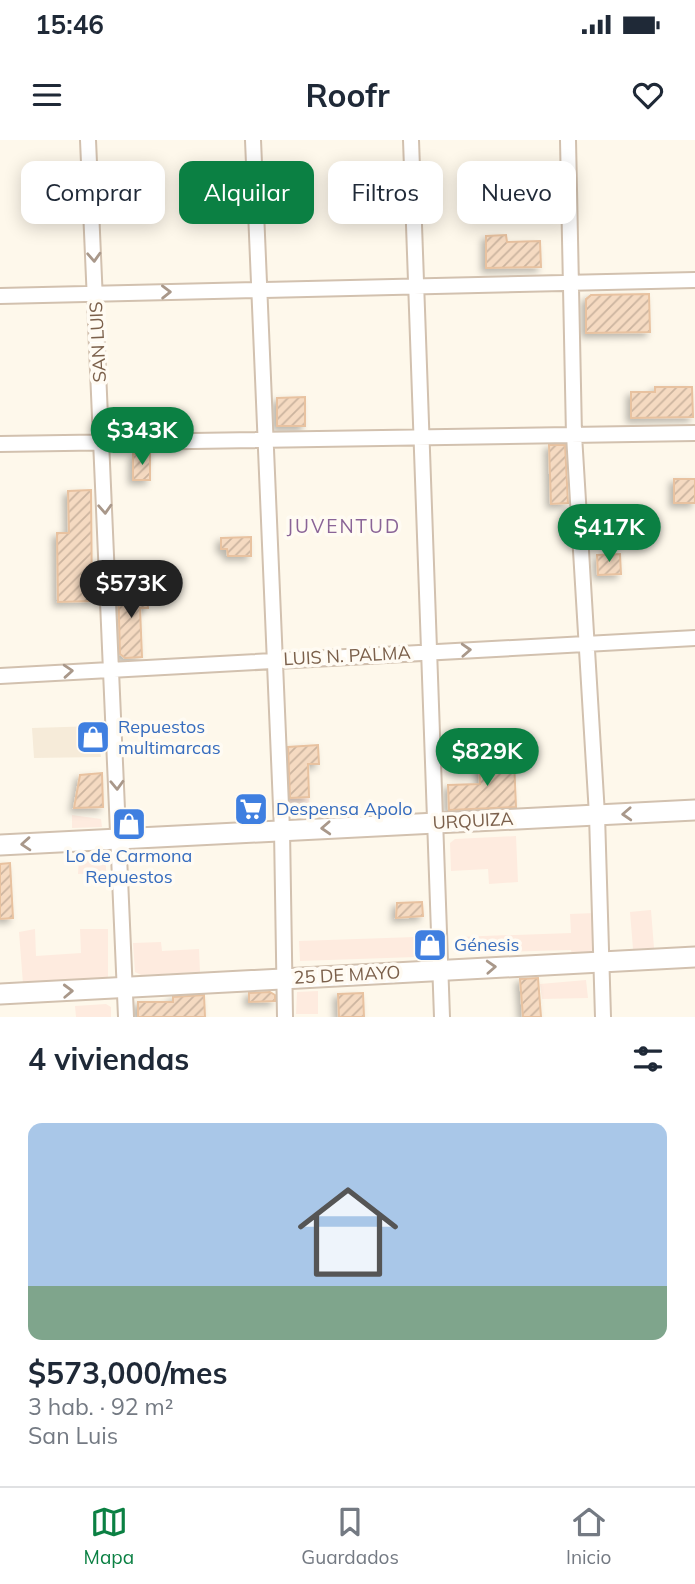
<!DOCTYPE html>
<html lang="es">
<meta charset="utf-8">
<style>
body{margin:0;font-family:Mulish,sans-serif;background:#f6f6f7;color:#1f2937;height:100vh;display:flex;flex-direction:column;font-size:26px;white-space:nowrap}
*{box-sizing:border-box;margin:0}
p{font-size:23px;color:#747a83}
.icon{flex:none;width:38px;height:38px;fill:none;stroke:currentColor;stroke-width:2;stroke-linecap:round;stroke-linejoin:round}
.map{position:relative;height:877px;overflow:hidden}
.sheet{display:flex;flex-direction:column;background:#fff;flex:1}
.sheet>*{flex:none}
.hud{position:absolute;left:21px;top:21px;width:654px;height:63px;display:flex;gap:14px}
.price{position:absolute;translate:-50% -60px;padding:0 16px;border-radius:24px;background:#0b8043;color:#fff;font-size:23px;line-height:46px;filter:drop-shadow(0 2px 4px #0008)}
.price::after{content:'';position:absolute;left:50%;top:42px;width:21px;height:16px;margin-left:-10px;background:inherit;clip-path:polygon(0 0,100% 0,50% 100%)}
.price.selected{background:#222;color:#fff}
ul{padding:0;list-style:none}
li{display:grid;align-content:center;gap:14px;height:371px;padding:0 28px}
li+li{border-top:2px solid #e0e1e3}
li span{display:grid;place-items:center;height:217px;border-radius:14px;color:#555}
li>.icon{margin-inline-start:auto}
span .icon{width:126px;height:126px;fill:#fffc;stroke-width:1}
li b{font-size:30px}
h2{display:flex;justify-content:space-between;align-items:center;height:84px;padding:0 28px;font-size:30px}
.pill{padding:0 24px;border-radius:14px;background:#fff;box-shadow:0 4px 18px #0003;font-size:24px;line-height:63px}
.pill.selected{background:#0b8043;color:#fff}
.status{display:flex;justify-content:space-between;align-items:center;height:49px;padding:0 35px;background:#fff;direction:ltr}
.status svg{height:19px;fill:currentColor}
header{display:flex;justify-content:space-between;align-items:center;height:91px;padding:0 28px;background:#fff;font-size:32px;font-weight:700}
.menu{display:flex;justify-content:space-around;align-items:center;height:98px;border-top:2px solid #e0e1e3;background:#fff;font-size:19px;color:#747a83}
.menu a{display:grid;justify-items:center;gap:4px}
.menu .selected{color:#0b8043}
.map>svg:first-child{display:block}
.residential{fill:#f6ebd9}
.commercial{fill:#feebdf}
.building{fill:url(#building-hatch);stroke:#e8c2a0;stroke-width:2;filter:url(#shadow)}
.lines{fill:none;stroke-linecap:round;stroke-linejoin:round}
.minor-casing{stroke:#d2c1af;stroke-width:18}
.tertiary-casing{stroke:#d2c1af;stroke-width:23}
.minor{stroke:#fff;stroke-width:14}
.tertiary{stroke:#fff;stroke-width:19}
.oneway{stroke:#a9988a}
.labels{text-anchor:middle;stroke-width:7;stroke-linejoin:round;paint-order:stroke}
.street-label{font-size:18px;fill:#7b604b;stroke:#fffbf3}
.shop-label{font-size:18px;fill:#366cbe;stroke:#fffbf3;text-anchor:start}
.neighbourhood-label{font-size:19px;letter-spacing:2px;fill:#8a6497;stroke:#fffbf3}
</style>
<div class="status"><b>15:46</b><svg viewBox="0 0 49 12"><path d="M0 12V9h3v3zM5 12V6h3v6zM10 12V3h3v9zM15 12V0h3v12zM26 1h20v11H26zM47 4h2v5h-2z"/></svg></div>
<header><svg class="icon" aria-label="menu" viewBox="0 0 24 24"><path d="M4 6h16M4 12h16M4 18h16"/></svg>Roofr<svg class="icon" aria-label="heart" viewBox="0 0 24 24"><path d="M12 20l-8-8c-3-5 5-10 8-4 3-6 11-1 8 4z"/></svg></header>
<div class="map">
<svg width="695" height="877" viewBox="0 0 695 877">
<defs>
<pattern id="building-hatch" width="6" height="6" patternUnits="userSpaceOnUse" patternTransform="scale(1.75)"><rect width="6" height="6" fill="#f5dac1"/><path d="M-1 1l2-2M0 6l6-6M5 7l2-2" fill="none" stroke="#cbb49f"/></pattern>
<filter id="shadow"><feDropShadow dx="-4" dy="4" stdDeviation="3.5" flood-color="#0004"/></filter>
</defs>
<rect width="100%" height="100%" fill="#fef8eb"/>
<!-- residential -->
<path class="residential" d="M 97,586 L 101,617 L 34,618 L 32,588 Z"/>
<!-- commercial -->
<path class="commercial" d="M 309,657 L 310,677 L 290,675 L 290,658 Z
M 72,675 L 101,679 L 102,687 L 72,688 Z
M 516,696 L 518,742 L 489,744 L 488,729 L 451,731 L 450,703 L 455,699 Z
M 102,717 L 106,722 L 106,733 L 78,734 L 79,718 Z
M 651,770 L 654,808 L 633,809 L 630,772 Z
M 594,773 L 596,814 L 572,815 L 571,810 L 456,813 L 456,797 L 571,793 L 570,774 Z
M 35,789 L 36,816 L 81,813 L 80,789 L 108,789 L 108,840 L 23,844 L 19,792 Z
M 415,797 L 416,817 L 300,821 L 299,801 Z
M 161,802 L 162,811 L 199,809 L 200,832 L 141,835 L 135,832 L 133,803 Z
M 586,840 L 588,858 L 542,859 L 540,844 Z
M 318,851 L 318,874 L 296,874 L 297,852 Z
M 106,864 L 111,867 L 111,877 L 76,877 L 75,866 Z"/>
<!-- building -->
<path class="building" d="M 375,38 L 396,38 L 396,68 L 385,68 L 385,60 L 375,60 Z
M 506,95 L 507,102 L 540,101 L 541,127 L 486,128 L 486,96 Z
M 649,154 L 650,192 L 586,193 L 586,159 L 591,155 Z
M 655,247 L 692,247 L 693,277 L 631,278 L 631,252 L 655,252 Z
M 305,257 L 305,286 L 277,286 L 277,258 Z
M 549,305 L 565,305 L 568,363 L 551,364 Z
M 133,314 L 150,314 L 150,340 L 133,340 Z
M 674,339 L 695,339 L 695,363 L 674,363 Z
M 91,350 L 92,461 L 58,462 L 57,393 L 69,393 L 68,351 Z
M 251,397 L 251,416 L 228,416 L 227,409 L 221,409 L 221,398 Z
M 620,414 L 621,434 L 598,435 L 597,415 Z
M 138,444 L 138,454 L 147,454 L 148,468 L 140,468 L 142,517 L 125,518 L 120,514 L 118,445 Z
M 318,605 L 319,624 L 308,624 L 309,657 L 290,658 L 288,607 Z
M 514,620 L 516,667 L 449,670 L 448,645 L 480,644 L 479,621 Z
M 102,633 L 103,667 L 74,668 L 80,635 Z
M 10,723 L 13,778 L 0,779 L 0,724 Z
M 422,762 L 423,776 L 396,778 L 397,763 Z
M 538,838 L 541,877 L 523,877 L 520,839 Z
M 270,852 L 275,855 L 275,861 L 249,862 L 249,853 Z
M 363,853 L 364,877 L 339,877 L 338,854 Z
M 204,855 L 205,877 L 138,877 L 138,862 L 173,862 L 173,857 Z"/>
<g class="lines">
<!-- minor casing -->
<g class="minor-casing">
<path id="minor" d="M 88,0 L 126,877
M 253,0 L 282,690 L 285,877
M 411,0 L 442,877
M 568,0 L 574,295 L 597,675 L 603,877
M 0,156 L 695,140
M 0,304 L 695,293
M 0,536 L 695,498"/>
</g>
<!-- tertiary casing -->
<g class="tertiary-casing">
<path id="tertiary" d="M 0,705 L 695,670
M 0,854 L 695,817"/>
</g>
<!-- minor -->
<use href="#minor" class="minor"/>
<!-- tertiary -->
<use href="#tertiary" class="tertiary"/>
</g>
<!-- one-way arrows -->
<defs><path id="oneway-chevron" d="M-2-3.5L2.5 0L-2 3.5" fill="none" stroke-width="1.6" stroke-linecap="round" stroke-linejoin="round" transform="scale(1.75)"/></defs>
<g class="oneway">
<use href="#oneway-chevron" transform="translate(94 117) rotate(87)"/>
<use href="#oneway-chevron" transform="translate(166 152) rotate(-1)"/>
<use href="#oneway-chevron" transform="translate(105 369) rotate(87)"/>
<use href="#oneway-chevron" transform="translate(466 510) rotate(-3)"/>
<use href="#oneway-chevron" transform="translate(68 531) rotate(-4)"/>
<use href="#oneway-chevron" transform="translate(117 645) rotate(88)"/>
<use href="#oneway-chevron" transform="translate(627 674) rotate(177)"/>
<use href="#oneway-chevron" transform="translate(326 688) rotate(177)"/>
<use href="#oneway-chevron" transform="translate(26 704) rotate(176)"/>
<use href="#oneway-chevron" transform="translate(491 827) rotate(-3)"/>
<use href="#oneway-chevron" transform="translate(68 851) rotate(-2)"/>
</g>
<!-- icons -->
<defs>
<g id="shop-square" transform="scale(1.75)"><rect x="-9" y="-9" width="18" height="18" rx="4" fill="#3f7fe0" stroke="#fffbf3"/><path d="M-5-2.5h2.3a2.7 3.5 0 0 1 5.4 0H5L5.5 6h-11ZM-1.5-2.5h3a1.5 2.3 0 0 0-3 0Z" fill="#fff"/></g>
<g id="supermarket-square" transform="scale(1.75)"><rect x="-9" y="-9" width="18" height="18" rx="4" fill="#3f7fe0" stroke="#fffbf3"/><path d="M-6-5.5h2.5l.6 2H6L4.5 2H-2.5L-4.4-4H-6ZM-1.5 3.2a1.3 1.3 0 1 0 .1 0ZM3 3.2a1.3 1.3 0 1 0 .1 0Z" fill="#fff"/></g>
</defs>
<g fill-rule="evenodd">
<use href="#shop-square" x="93" y="597"/>
<use href="#supermarket-square" x="251" y="669"/>
<use href="#shop-square" x="129" y="684"/>
<use href="#shop-square" x="430" y="805"/>
</g>
<g class="labels">
<!-- street labels -->
<g class="street-label">
<text transform="translate(98 202) rotate(-93)" y="6">SAN LUIS</text>
<text transform="translate(347 516) rotate(-3)" y="6">LUIS N. PALMA</text>
<text transform="translate(473 681) rotate(-3)" y="6">URQUIZA</text>
<text transform="translate(347 835) rotate(-3)" y="6">25 DE MAYO</text>
</g>
<!-- shop labels -->
<g class="shop-label">
<text x="118" y="593">Repuestos<tspan x="118" dy="21">multimarcas</tspan></text>
<text x="276" y="675">Despensa Apolo</text>
<text x="129" y="722" text-anchor="middle">Lo de Carmona<tspan x="129" dy="21">Repuestos</tspan></text>
<text x="454" y="811">Génesis</text>
</g>
<!-- neighbourhood labels -->
<g class="neighbourhood-label">
<text x="344" y="393">JUVENTUD</text>
</g>
</g>
</svg>
<b class="price" style="left:142px;top:327px">$343K</b>
<b class="price" style="left:609px;top:424px">$417K</b>
<b class="price selected" style="left:131px;top:480px">$573K</b>
<b class="price" style="left:487px;top:648px">$829K</b>
<div class="hud">
<a class="pill">Comprar</a>
<a class="pill selected">Alquilar</a>
<a class="pill">Filtros</a>
<a class="pill">Nuevo</a>
</div>
</div>
<section class="sheet">
<h2>4 viviendas<svg class="icon" aria-label="filters" viewBox="0 0 24 24"><path d="M4 7h16M4 17h16"/><circle cx="9" cy="7" r="2"/><circle cx="15" cy="17" r="2"/></svg></h2>
<ul>
<li><span style="background:linear-gradient(#a9c7e8 75%,#7fa58c 0)"><svg class="icon" aria-label="home" viewBox="0 0 24 24"><path d="M3 11l9-7 9 7M6 9v11h12V9"/></svg></span><div><b>$573,000/mes</b><p>3 hab. · 92 m²</p><p>San Luis</p></div></li>
</ul>
</section>
<nav class="menu">
<a class="selected"><svg class="icon" aria-label="map" viewBox="0 0 24 24"><path d="M3 6l6-2 6 2 6-2v14l-6 2-6-2-6 2zM9 4v14M15 6v14"/></svg>Mapa</a>
<a><svg class="icon" aria-label="saved" viewBox="0 0 24 24"><path d="M7 4h10v16l-5-4-5 4z"/></svg>Guardados</a>
<a><svg class="icon" aria-label="home" viewBox="0 0 24 24"><path d="M3 11l9-7 9 7M6 9v11h12V9"/></svg>Inicio</a>
</nav>
